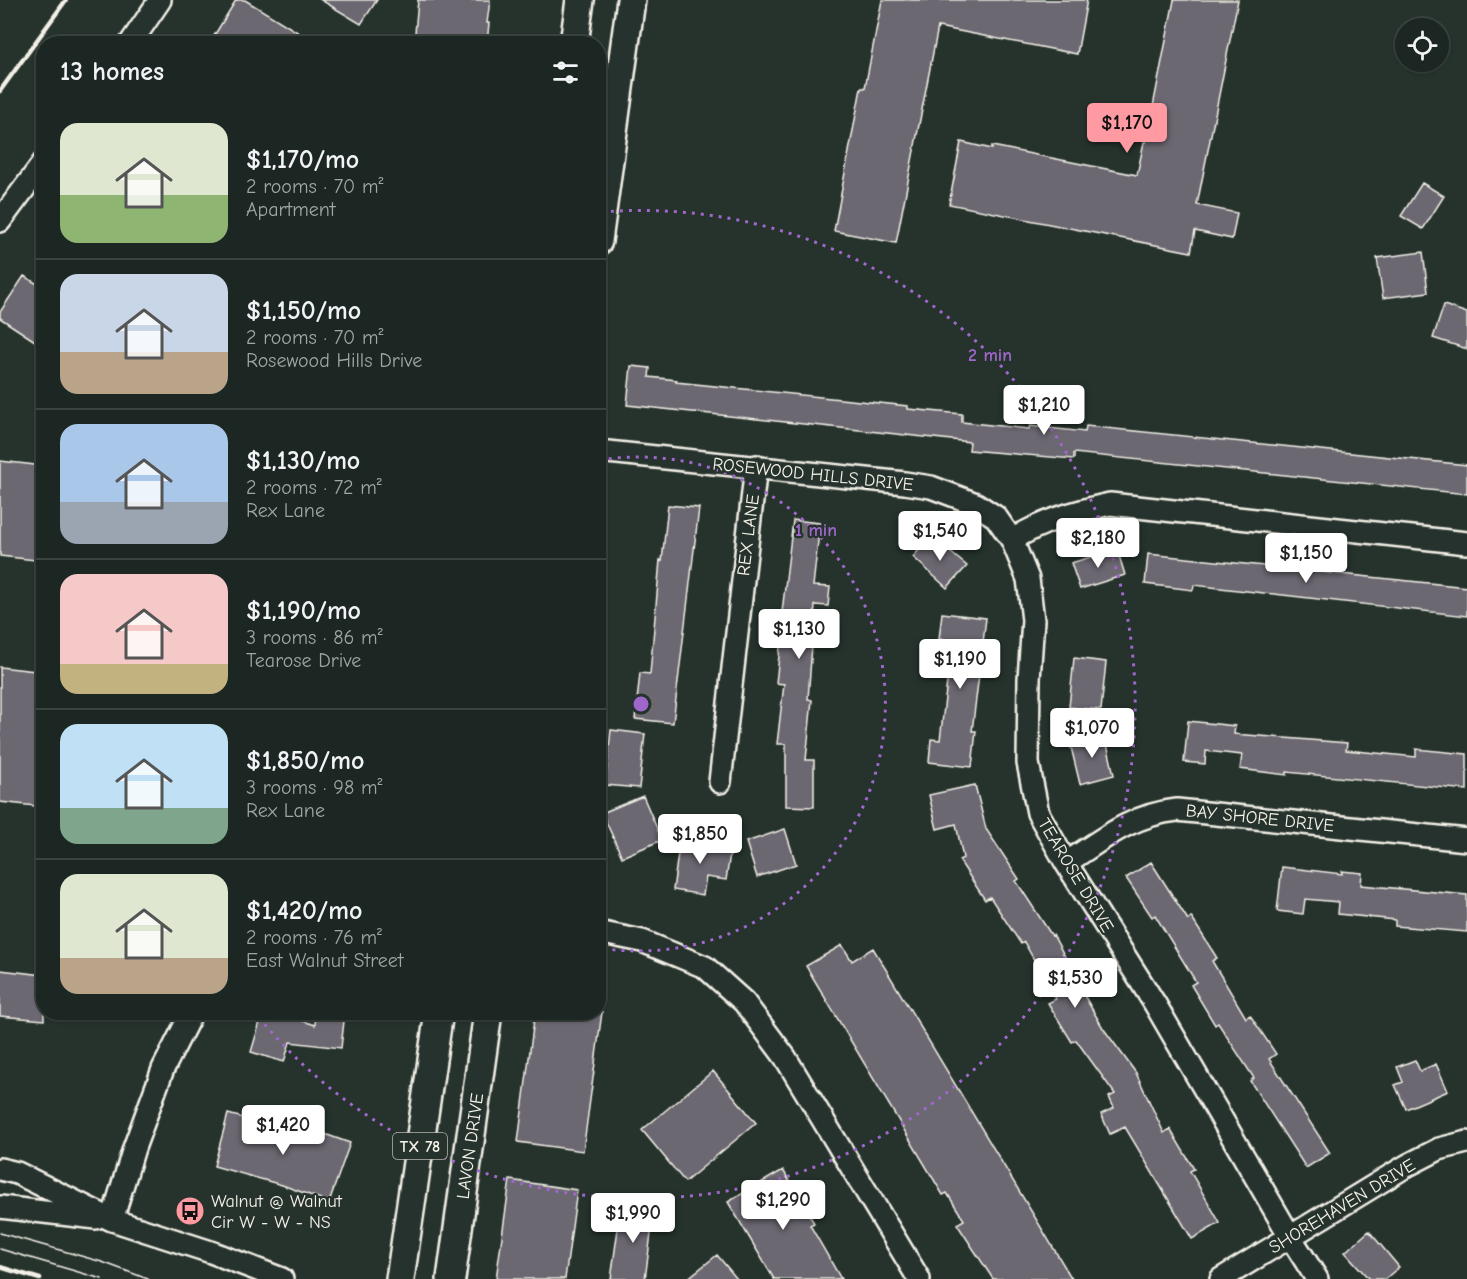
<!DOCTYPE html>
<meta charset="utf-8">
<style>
body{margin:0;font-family:"Comic Neue",sans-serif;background:#252e2a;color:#f1f3f6;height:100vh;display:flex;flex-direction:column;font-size:22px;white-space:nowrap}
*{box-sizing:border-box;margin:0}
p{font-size:20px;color:#a0a5a5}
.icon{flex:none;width:33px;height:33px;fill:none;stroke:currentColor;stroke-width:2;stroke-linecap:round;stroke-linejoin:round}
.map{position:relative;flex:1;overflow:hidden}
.sheet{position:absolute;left:36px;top:36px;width:570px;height:984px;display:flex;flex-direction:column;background:#1c2622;border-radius:24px;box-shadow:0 2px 4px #0004,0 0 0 2px #3a4340}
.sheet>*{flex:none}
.fabs{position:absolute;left:1395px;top:18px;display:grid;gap:12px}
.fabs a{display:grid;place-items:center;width:54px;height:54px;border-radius:50%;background:#1c2622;box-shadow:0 2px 4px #0004,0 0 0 2px #3a4340;font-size:30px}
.price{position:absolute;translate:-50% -51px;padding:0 14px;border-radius:6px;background:#fff;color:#222;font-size:20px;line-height:39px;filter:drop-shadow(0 2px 3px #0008)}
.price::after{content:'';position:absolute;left:50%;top:36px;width:18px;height:14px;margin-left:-9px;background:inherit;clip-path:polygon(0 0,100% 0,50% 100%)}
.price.active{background:#ff9aa2;color:#111}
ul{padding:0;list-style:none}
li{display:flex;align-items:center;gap:18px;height:150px;padding:0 24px}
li+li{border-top:2px solid #3a4340}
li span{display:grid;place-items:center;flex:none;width:168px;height:120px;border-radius:18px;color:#555}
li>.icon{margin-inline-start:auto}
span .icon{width:72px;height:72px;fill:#fffc;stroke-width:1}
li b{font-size:26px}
h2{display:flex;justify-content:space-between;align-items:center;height:72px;padding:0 24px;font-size:26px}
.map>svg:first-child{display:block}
.building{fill:#6c6772;stroke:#f4f1e8;stroke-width:1.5}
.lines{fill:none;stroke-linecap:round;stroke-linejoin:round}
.minor-casing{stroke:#f4f1e8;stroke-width:26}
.major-casing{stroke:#f4f1e8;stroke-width:32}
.minor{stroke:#26332d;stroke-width:21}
.major{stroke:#26332d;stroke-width:27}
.tram{stroke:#f4f1e8;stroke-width:1.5}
.rail{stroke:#f4f1e8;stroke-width:4.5}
.ring{fill:none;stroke:#9f67cb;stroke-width:3;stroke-dasharray:3 6}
.labels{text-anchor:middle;stroke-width:4.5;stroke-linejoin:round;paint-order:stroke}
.shield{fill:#26332d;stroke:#b6b8b0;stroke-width:1.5}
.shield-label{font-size:16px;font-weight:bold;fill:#f4f1e8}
.street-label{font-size:18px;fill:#f4f1e8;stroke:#26332d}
.poi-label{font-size:18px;fill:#f4f1e8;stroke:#26332d;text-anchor:start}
.centre{fill:#9f67cb;stroke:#26332d;stroke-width:3}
.ring-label{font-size:18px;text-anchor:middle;font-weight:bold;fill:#9f67cb;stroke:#26332d;stroke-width:4.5;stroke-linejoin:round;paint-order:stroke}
</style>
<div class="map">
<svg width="1467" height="1279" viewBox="0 0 1467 1279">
<rect width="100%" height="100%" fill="#26332d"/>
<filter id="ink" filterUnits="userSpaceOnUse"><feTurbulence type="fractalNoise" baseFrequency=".0167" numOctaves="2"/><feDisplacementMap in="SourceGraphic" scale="12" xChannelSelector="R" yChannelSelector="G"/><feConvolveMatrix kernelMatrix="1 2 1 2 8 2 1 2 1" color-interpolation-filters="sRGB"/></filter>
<g filter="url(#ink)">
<!-- building -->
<path class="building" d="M 236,0 L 245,0 L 317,44 L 209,44 Z
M 321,0 L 377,0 L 361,24 Z
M 418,0 L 490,0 L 487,23 L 489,23 L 487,44 L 414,44 Z
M 882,0 L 1087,0 L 1077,54 L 938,27 L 896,243 L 834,231 L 861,88 L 865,88 Z
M 1174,0 L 1238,0 L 1197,205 L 1237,213 L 1232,239 L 1195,231 L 1191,252 L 949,204 L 961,142 L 992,149 L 992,146 L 1137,175 L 1144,142 L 1146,142 Z
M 1422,183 L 1444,196 L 1423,229 L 1401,216 Z
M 1423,252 L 1428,292 L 1383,298 L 1377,258 Z
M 24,276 L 44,288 L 44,347 L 0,318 L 0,312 Z
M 1444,305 L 1467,313 L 1467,349 L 1433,338 Z
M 631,366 L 650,368 L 649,377 L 677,380 L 676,382 L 908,406 L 908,409 L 962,414 L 962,422 L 1029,429 L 1030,426 L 1085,432 L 1086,426 L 1467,465 L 1467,494 L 1074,453 L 1074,459 L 969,450 L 970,442 L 627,405 Z
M 0,461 L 44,466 L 44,561 L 0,556 Z
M 668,505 L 699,508 L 673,723 L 635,719 L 640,673 L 650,674 L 660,560 L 662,561 Z
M 793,520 L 820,523 L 813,586 L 830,587 L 828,606 L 815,605 L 808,699 L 812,700 L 806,760 L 814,760 L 814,807 L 786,806 L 786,744 L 777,744 L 784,684 L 776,683 L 782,629 L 780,629 Z
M 931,536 L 967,566 L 947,588 L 913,557 Z
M 1117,549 L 1125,575 L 1080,589 L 1071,563 Z
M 1148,554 L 1467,587 L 1467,616 L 1194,585 L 1193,590 L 1145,584 Z
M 942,613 L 986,618 L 972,731 L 976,731 L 972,767 L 929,762 L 931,739 L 940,740 L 952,640 L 939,639 Z
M 1074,658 L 1106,662 L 1101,710 L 1069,707 Z
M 0,667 L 44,672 L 44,807 L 0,802 Z
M 1188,721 L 1235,726 L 1234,734 L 1347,743 L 1346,750 L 1416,757 L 1416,749 L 1467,754 L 1467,790 L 1287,772 L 1287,775 L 1240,769 L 1242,755 L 1206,751 L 1205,764 L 1184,762 Z
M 611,730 L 645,734 L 639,788 L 605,785 Z
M 1105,735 L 1114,775 L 1080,784 L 1070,743 Z
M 975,785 L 986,829 L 1019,879 L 1016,881 L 1052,936 L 1053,935 L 1076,977 L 1074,978 L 1103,1028 L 1136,1073 L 1164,1133 L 1170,1129 L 1194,1169 L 1190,1171 L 1220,1223 L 1192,1239 L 1125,1127 L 1110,1134 L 1101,1114 L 1114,1108 L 1109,1097 L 1115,1094 L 1076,1040 L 1072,1042 L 1048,1003 L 1056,999 L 1024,942 L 1021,944 L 990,897 L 985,900 L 959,860 L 963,858 L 956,824 L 937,829 L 929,795 Z
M 643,796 L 662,840 L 622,857 L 602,813 Z
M 785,829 L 796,864 L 757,877 L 746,842 Z
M 680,839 L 731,847 L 726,880 L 706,877 L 703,895 L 673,890 Z
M 1151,862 L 1188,920 L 1191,917 L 1217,958 L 1212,961 L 1246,1018 L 1250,1015 L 1276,1054 L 1269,1059 L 1330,1153 L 1306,1168 L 1250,1081 L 1254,1078 L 1218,1023 L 1215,1025 L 1191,985 L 1196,982 L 1155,915 L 1152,917 L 1126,878 Z
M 1282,867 L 1342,874 L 1342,871 L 1362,873 L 1361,885 L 1467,895 L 1467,932 L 1395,926 L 1395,920 L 1338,914 L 1339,902 L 1305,899 L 1303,914 L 1277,911 Z
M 842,945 L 852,961 L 873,948 L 1072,1279 L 993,1279 L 957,1224 L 964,1220 L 947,1193 L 943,1195 L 806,966 Z
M 0,970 L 44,975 L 44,1020 L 0,1016 Z
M 263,1012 L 276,1012 L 315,1025 L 316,1012 L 345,1012 L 341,1048 L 290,1042 L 284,1062 L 251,1052 Z
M 535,1012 L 602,1012 L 583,1151 L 518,1142 Z
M 1415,1060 L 1420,1071 L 1436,1064 L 1448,1091 L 1406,1109 L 1395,1085 L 1403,1082 L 1397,1067 Z
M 713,1071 L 756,1123 L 685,1182 L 642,1130 Z
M 228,1114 L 303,1134 L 305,1127 L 350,1143 L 329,1202 L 282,1185 L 214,1166 Z
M 783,1170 L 814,1223 L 810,1225 L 841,1279 L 774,1279 L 728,1202 Z
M 510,1180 L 577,1190 L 565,1279 L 496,1279 Z
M 621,1207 L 654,1211 L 645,1279 L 611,1279 Z
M 1369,1231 L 1399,1267 L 1385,1279 L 1369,1279 L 1345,1252 Z
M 717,1255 L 737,1279 L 687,1279 Z"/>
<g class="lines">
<!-- minor casing -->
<g class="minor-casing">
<path id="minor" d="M 130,44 L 160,0
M 0,221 L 44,162
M 598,451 L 905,483 L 931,487 L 976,504 L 996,517 L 1012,540 L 1028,579 L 1033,620 L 1029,679 L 1028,763 L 1038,813 L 1066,863 L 1155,1004 L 1291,1238 L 1317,1279
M 1012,540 C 1044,520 1074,512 1110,504 L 1467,543
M 720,782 L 756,466
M 1066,863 C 1103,839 1131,815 1177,810 L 1467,840
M 598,932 L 642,941 L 705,967 L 744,1002 L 785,1057 L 919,1279
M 0,1169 L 17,1173 L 112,1220 L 211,1252 L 282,1279
M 0,1207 L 96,1218
M 112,1220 L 134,1148 L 163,1069 L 192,1012
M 1221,1279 L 1408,1165 L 1439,1149 L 1467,1142"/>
</g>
<!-- major casing -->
<g class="major-casing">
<path id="major" d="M 574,44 L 580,0
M 598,241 L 631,0
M 400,1279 L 439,1012
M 451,1279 L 488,1012"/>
</g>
<!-- minor -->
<use href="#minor" class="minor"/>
<!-- major -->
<use href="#major" class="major"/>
<!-- tram -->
<path class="tram" d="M 0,1233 L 102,1262 L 148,1279
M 0,1249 L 102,1279"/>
<!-- rail -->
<path class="rail" d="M 0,91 L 66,0
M 0,1267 L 40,1279"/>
</g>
</g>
<!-- distance rings -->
<g class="ring">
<path d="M600 460A247 247 0 1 1 600 948"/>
<path d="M602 212A494 494 0 1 1 257 1015"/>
</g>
<!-- icons -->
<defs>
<g id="bus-disc" transform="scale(1.5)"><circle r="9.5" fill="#ff9aa2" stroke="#26332d"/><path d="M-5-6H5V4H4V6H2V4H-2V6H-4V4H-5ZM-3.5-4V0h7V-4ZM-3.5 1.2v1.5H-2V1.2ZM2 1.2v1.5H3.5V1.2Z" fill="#111"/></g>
</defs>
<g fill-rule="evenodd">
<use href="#bus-disc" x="190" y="1211"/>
</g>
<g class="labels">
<!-- shield labels -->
<rect class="shield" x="393" y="1133" width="54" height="26" rx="4.5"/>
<g class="shield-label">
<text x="420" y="1152">TX 78</text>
</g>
<!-- street labels -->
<g class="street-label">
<text transform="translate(813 474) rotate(6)" y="6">ROSEWOOD HILLS DRIVE</text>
<text transform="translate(748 535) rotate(-83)" y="6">REX LANE</text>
<text transform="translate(1260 818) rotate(6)" y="6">BAY SHORE DRIVE</text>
<text transform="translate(1076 875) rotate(59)" y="6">TEAROSE DRIVE</text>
<text transform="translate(470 1146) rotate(-82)" y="6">LAVON DRIVE</text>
<text transform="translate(1342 1206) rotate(-31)" y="6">SHOREHAVEN DRIVE</text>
</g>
<!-- poi labels -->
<g class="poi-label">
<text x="211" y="1207">Walnut @ Walnut<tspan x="211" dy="21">Cir W - W - NS</tspan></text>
</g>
</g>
<circle cx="641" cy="704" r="9" class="centre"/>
<g class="ring-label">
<text x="990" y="361">2 min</text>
<text x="816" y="536">1 min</text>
</g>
</svg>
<div class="fabs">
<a><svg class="icon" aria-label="locate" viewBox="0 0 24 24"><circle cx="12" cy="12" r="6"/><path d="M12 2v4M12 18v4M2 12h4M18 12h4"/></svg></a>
</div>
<b class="price active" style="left:1127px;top:154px">$1,170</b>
<b class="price" style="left:1044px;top:436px">$1,210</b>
<b class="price" style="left:940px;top:562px">$1,540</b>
<b class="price" style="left:1098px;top:569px">$2,180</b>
<b class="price" style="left:1306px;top:584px">$1,150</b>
<b class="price" style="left:799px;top:660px">$1,130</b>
<b class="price" style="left:960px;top:690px">$1,190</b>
<b class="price" style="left:1092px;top:759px">$1,070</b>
<b class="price" style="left:700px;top:865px">$1,850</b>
<b class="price" style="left:1075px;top:1009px">$1,530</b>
<b class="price" style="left:283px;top:1156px">$1,420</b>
<b class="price" style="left:783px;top:1231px">$1,290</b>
<b class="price" style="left:633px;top:1244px">$1,990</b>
<section class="sheet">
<h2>13 homes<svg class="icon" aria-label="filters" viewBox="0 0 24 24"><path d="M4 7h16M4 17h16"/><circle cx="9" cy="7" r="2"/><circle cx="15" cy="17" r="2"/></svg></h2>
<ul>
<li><span style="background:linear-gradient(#dfe7d0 60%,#8fb573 0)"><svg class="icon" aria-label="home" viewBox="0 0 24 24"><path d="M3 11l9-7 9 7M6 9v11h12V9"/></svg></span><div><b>$1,170/mo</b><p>2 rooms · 70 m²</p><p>Apartment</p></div></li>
<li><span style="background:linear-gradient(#c9d6e8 65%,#b9a48a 0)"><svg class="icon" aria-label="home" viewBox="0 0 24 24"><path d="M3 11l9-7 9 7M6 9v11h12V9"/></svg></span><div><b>$1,150/mo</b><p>2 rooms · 70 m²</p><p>Rosewood Hills Drive</p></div></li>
<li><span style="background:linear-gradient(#a9c7e8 65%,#9aa5b1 0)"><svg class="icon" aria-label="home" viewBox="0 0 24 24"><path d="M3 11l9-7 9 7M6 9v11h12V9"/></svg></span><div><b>$1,130/mo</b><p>2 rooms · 72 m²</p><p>Rex Lane</p></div></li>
<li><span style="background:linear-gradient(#f6c9c9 75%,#c2b280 0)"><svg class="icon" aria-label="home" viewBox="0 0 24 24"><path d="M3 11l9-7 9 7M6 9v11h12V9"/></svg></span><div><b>$1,190/mo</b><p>3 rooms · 86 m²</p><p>Tearose Drive</p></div></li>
<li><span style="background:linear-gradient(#bfe0f5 70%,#7fa58c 0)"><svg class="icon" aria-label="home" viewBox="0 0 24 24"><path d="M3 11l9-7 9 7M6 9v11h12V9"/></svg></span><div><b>$1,850/mo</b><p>3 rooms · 98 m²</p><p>Rex Lane</p></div></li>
<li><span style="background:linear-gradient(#dfe7d0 70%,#b9a48a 0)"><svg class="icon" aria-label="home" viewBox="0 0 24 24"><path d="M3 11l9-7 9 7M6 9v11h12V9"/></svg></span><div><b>$1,420/mo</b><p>2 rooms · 76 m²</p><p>East Walnut Street</p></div></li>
</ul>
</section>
</div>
